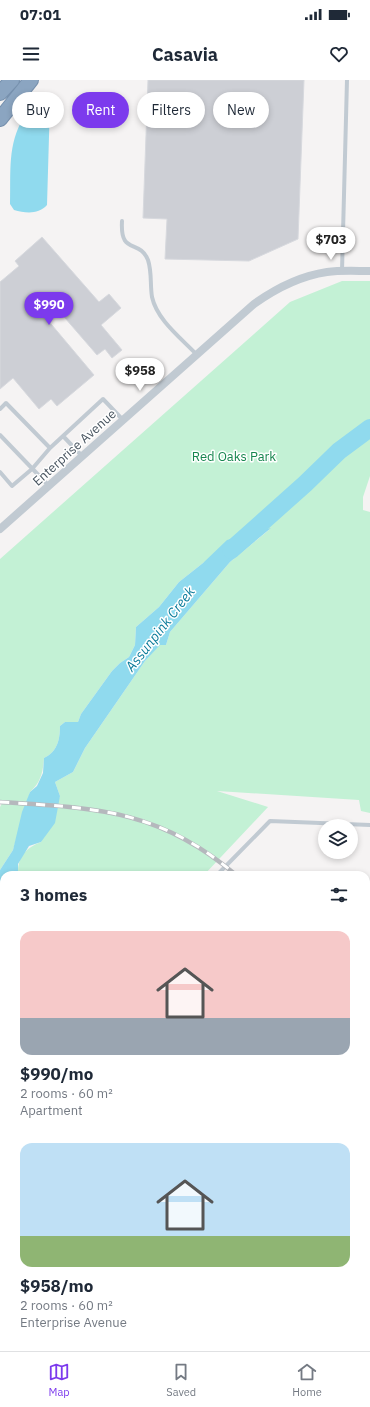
<!DOCTYPE html>
<meta charset="utf-8">
<style>
body{margin:0;font-family:"IBM Plex Sans",sans-serif;background:#f6f6f7;color:#1f2937;height:100vh;display:flex;flex-direction:column;font-size:15px;white-space:nowrap}
*{box-sizing:border-box;margin:0}
p{font-size:13px;color:#747a83}
.icon{flex:none;width:22px;height:22px;fill:none;stroke:currentColor;stroke-width:2;stroke-linecap:round;stroke-linejoin:round}
.map{position:relative;flex:1;overflow:hidden}
.details{position:absolute;left:0px;top:791px;width:370px;height:480px;display:flex;flex-direction:column;background:#fff;border-radius:12px 12px 0 0;box-shadow:0 2px 6px #0003}
.details>*{flex:none}
.guide{position:absolute;left:12px;top:12px;width:346px;height:36px;display:flex;gap:8px}
.controls{position:absolute;left:318px;top:739px;display:grid;gap:8px}
.controls a{display:grid;place-items:center;width:40px;height:40px;border-radius:50%;background:#fff;box-shadow:0 2px 6px #0003;font-size:20px}
.price{position:absolute;translate:-50% -34px;padding:0 9px;border-radius:14px;background:#fff;color:#222;font-size:13px;line-height:26px;filter:drop-shadow(0 1px 2px #0008)}
.price::after{content:'';position:absolute;left:50%;top:24px;width:12px;height:9px;margin-left:-6px;background:inherit;clip-path:polygon(0 0,100% 0,50% 100%)}
.price.selected{background:#7c3aed;color:#fff}
ul{padding:0;list-style:none}
li{display:grid;align-content:center;gap:8px;height:212px;padding:0 20px}
li span{display:grid;place-items:center;height:124px;border-radius:12px;color:#555}
li>.icon{margin-inline-start:auto}
span .icon{width:72px;height:72px;fill:#fffc;stroke-width:1}
li b{font-size:17px}
h2{display:flex;justify-content:space-between;align-items:center;height:48px;padding:0 20px;font-size:17px}
.tag{padding:0 14px;border-radius:18px;background:#fff;box-shadow:0 2px 6px #0003;font-size:14px;line-height:36px}
.tag.selected{background:#7c3aed;color:#fff}
.status{display:flex;justify-content:space-between;align-items:center;height:28px;padding:0 20px;background:#fff;direction:ltr}
.status svg{height:11px;fill:currentColor}
header{display:flex;justify-content:space-between;align-items:center;height:52px;padding:0 20px;background:#fff;font-size:18px;font-weight:700}
.tab-bar{display:flex;justify-content:space-around;align-items:center;height:56px;border-top:1px solid #e0e1e3;background:#fff;font-size:11px;color:#747a83}
.tab-bar a{display:grid;justify-items:center;gap:2px}
.tab-bar .selected{color:#7c3aed}
.map>svg:first-child{display:block}
.green{fill:#c3f1d5}
.water{fill:#90daee}
.lines{fill:none;stroke-linecap:round;stroke-linejoin:round}
.river{stroke:#90daee;stroke-width:18}
.building{fill:#cdcfd5;stroke:#d7d9de}
.motorway-casing{stroke:#7690ad;stroke-width:16}
.service{stroke:#c1cad2;stroke-width:4}
.minor{stroke:#c1cad2;stroke-width:8}
.motorway{stroke:#8ba5c1;stroke-width:14}
.rail-casing{stroke:#b5b8bd;stroke-width:4.5}
.rail{stroke:#fff;stroke-width:3;stroke-dasharray:9;stroke-linecap:butt}
.labels{text-anchor:middle;stroke-width:3;stroke-linejoin:round;paint-order:stroke}
.street-label{font-size:13px;fill:#4a5661;stroke:#fff}
.park-label{font-size:13px;fill:#17864f;stroke:#fff}
.water-label{font-size:14px;font-style:italic;fill:#0c7c9b;stroke:#fff}
</style>
<div class="status"><b>07:01</b><svg viewBox="0 0 49 12"><path d="M0 12V9h3v3zM5 12V6h3v6zM10 12V3h3v9zM15 12V0h3v12zM26 1h20v11H26zM47 4h2v5h-2z"/></svg></div>
<header><svg class="icon" aria-label="menu" viewBox="0 0 24 24"><path d="M4 6h16M4 12h16M4 18h16"/></svg>Casavia<svg class="icon" aria-label="heart" viewBox="0 0 24 24"><path d="M12 20l-8-8c-3-5 5-10 8-4 3-6 11-1 8 4z"/></svg></header>
<div class="map">
<svg width="370" height="1271" viewBox="0 0 370 1271">
<rect width="100%" height="100%" fill="#f5f3f3"/>
<!-- green -->
<path class="green" d="M 342,201 L 370,201 L 370,396 L 363,417 L 363,430 L 370,432 L 370,733 L 361,731 L 359,720 L 217,711 L 268,727 L 204,795 L 18,795 C 17,778 25,768 41,762 L 60,716 L 55,702 L 73,692 L 85,668 L 145,581 L 160,564 L 166,565 L 170,552 L 230,482 L 270,449 L 203,483 L 179,502 L 159,527 L 136,547 L 135,565 L 129,577 L 120,583 L 112,591 L 81,634 L 78,642 L 65,642 L 60,646 C 60,660 57,672 44,678 C 43,692 41,702 30,712 L 13,770 L 0,790 L 0,727 L 3,721 L 0,720 L 0,479 L 290,222 Z
M 4,834 L 4,920 L 0,924 L 0,838 L 2,837 Z
M 370,972 L 370,1023 L 366,1018 L 366,975 Z"/>
<!-- water -->
<path class="water" d="M 47,19 L 50,22 L 47,125 C 38,135 25,133 14,130 L 10,124 C 11,93 7,64 24,37 C 30,26 34,21 47,19 Z
M 271,448 L 230,482 L 170,552 L 166,565 L 160,565 L 145,581 L 85,668 L 73,692 L 55,702 L 60,716 L 55,743 L 41,762 L 29,766 L 18,784 L 18,795 L 4,795 L 4,834 L 2,837 L 0,837 L 0,790 L 13,770 L 22,732 L 30,712 L 37,706 L 43,693 L 44,678 C 57,672 60,660 60,646 L 65,642 L 78,642 L 81,634 L 112,591 L 120,583 L 129,577 L 135,565 L 136,547 L 159,527 L 179,502 L 203,483 L 227,460 Z"/>
<g class="lines">
<!-- river -->
<path class="river" d="M 231,470 L 305,404 L 339,371 L 370,348"/>
</g>
<!-- building -->
<path class="building" d="M 148,0 L 304,0 L 298,159 L 249,181 L 165,179 L 167,139 L 143,138 Z
M 42,157 L 99,222 L 109,214 L 121,228 L 101,245 L 122,270 L 112,278 L 105,269 L 97,275 L 52,223 L 41,232 L 94,295 L 57,326 L 51,319 L 39,329 L 13,298 L 0,309 L 0,202 L 19,186 L 15,181 Z"/>
<g class="lines">
<!-- motorway casing -->
<g class="motorway-casing">
<path id="motorway" d="M 0,13 L 12,0
M 0,39 L 31,0"/>
</g>
<!-- service -->
<path class="service" d="M 122,141 C 120,176 139,158 148,180 C 152,192 150,205 152,217 C 157,240 181,258 197,275
M 342,191 L 347,0
M 0,329 L 6,323 L 50,368 L 32,389 L 12,406 L 0,392
M 0,355 L 49,406
M 63,356 L 82,376
M 50,368 L 103,319 L 123,340
M 217,795 L 270,741 L 370,745
M 0,1001 L 4,998
M 366,1047 L 370,1052
M 366,1078 L 370,1082
M 0,1213 L 4,1218
M 0,1265 L 4,1260
M 284,1267 L 287,1271
M 180,1271 L 184,1267"/>
<!-- minor -->
<path class="minor" d="M 0,449 L 254,224 C 275,209 300,196 327,192 C 341,190 356,191 370,191"/>
<!-- motorway -->
<use href="#motorway" class="motorway"/>
<!-- rail casing -->
<g class="rail-casing">
<path id="rail" d="M 0,722 C 95,728 159,729 236,795
M 366,975 L 370,981"/>
</g>
<!-- rail -->
<use href="#rail" class="rail"/>
</g>
<g class="labels">
<!-- street labels -->
<g class="street-label">
<text transform="translate(74 367) rotate(-42)" y="5">Enterprise Avenue</text>
</g>
<!-- park labels -->
<g class="park-label">
<text x="234" y="381">Red Oaks Park</text>
</g>
<!-- water labels -->
<g class="water-label">
<text transform="translate(160 549) rotate(-52)" y="5">Assunpink Creek</text>
</g>
</g>
</svg>
<div class="controls">
<a><svg class="icon" aria-label="layers" viewBox="0 0 24 24"><path d="M12 4l9 5-9 5-9-5zM3 14l9 5 9-5"/></svg></a>
</div>
<b class="price" style="left:331px;top:181px">$703</b>
<b class="price selected" style="left:49px;top:246px">$990</b>
<b class="price" style="left:140px;top:312px">$958</b>
<div class="guide">
<a class="tag">Buy</a>
<a class="tag selected">Rent</a>
<a class="tag">Filters</a>
<a class="tag">New</a>
</div>
<section class="details">
<h2>3 homes<svg class="icon" aria-label="filters" viewBox="0 0 24 24"><path d="M4 7h16M4 17h16"/><circle cx="9" cy="7" r="2"/><circle cx="15" cy="17" r="2"/></svg></h2>
<ul>
<li><span style="background:linear-gradient(#f6c9c9 70%,#9aa5b1 0)"><svg class="icon" aria-label="home" viewBox="0 0 24 24"><path d="M3 11l9-7 9 7M6 9v11h12V9"/></svg></span><div><b>$990/mo</b><p>2 rooms · 60 m²</p><p>Apartment</p></div></li>
<li><span style="background:linear-gradient(#bfe0f5 75%,#8fb573 0)"><svg class="icon" aria-label="home" viewBox="0 0 24 24"><path d="M3 11l9-7 9 7M6 9v11h12V9"/></svg></span><div><b>$958/mo</b><p>2 rooms · 60 m²</p><p>Enterprise Avenue</p></div></li>
</ul>
</section>
</div>
<nav class="tab-bar">
<a class="selected"><svg class="icon" aria-label="map" viewBox="0 0 24 24"><path d="M3 6l6-2 6 2 6-2v14l-6 2-6-2-6 2zM9 4v14M15 6v14"/></svg>Map</a>
<a><svg class="icon" aria-label="saved" viewBox="0 0 24 24"><path d="M7 4h10v16l-5-4-5 4z"/></svg>Saved</a>
<a><svg class="icon" aria-label="home" viewBox="0 0 24 24"><path d="M3 11l9-7 9 7M6 9v11h12V9"/></svg>Home</a>
</nav>
